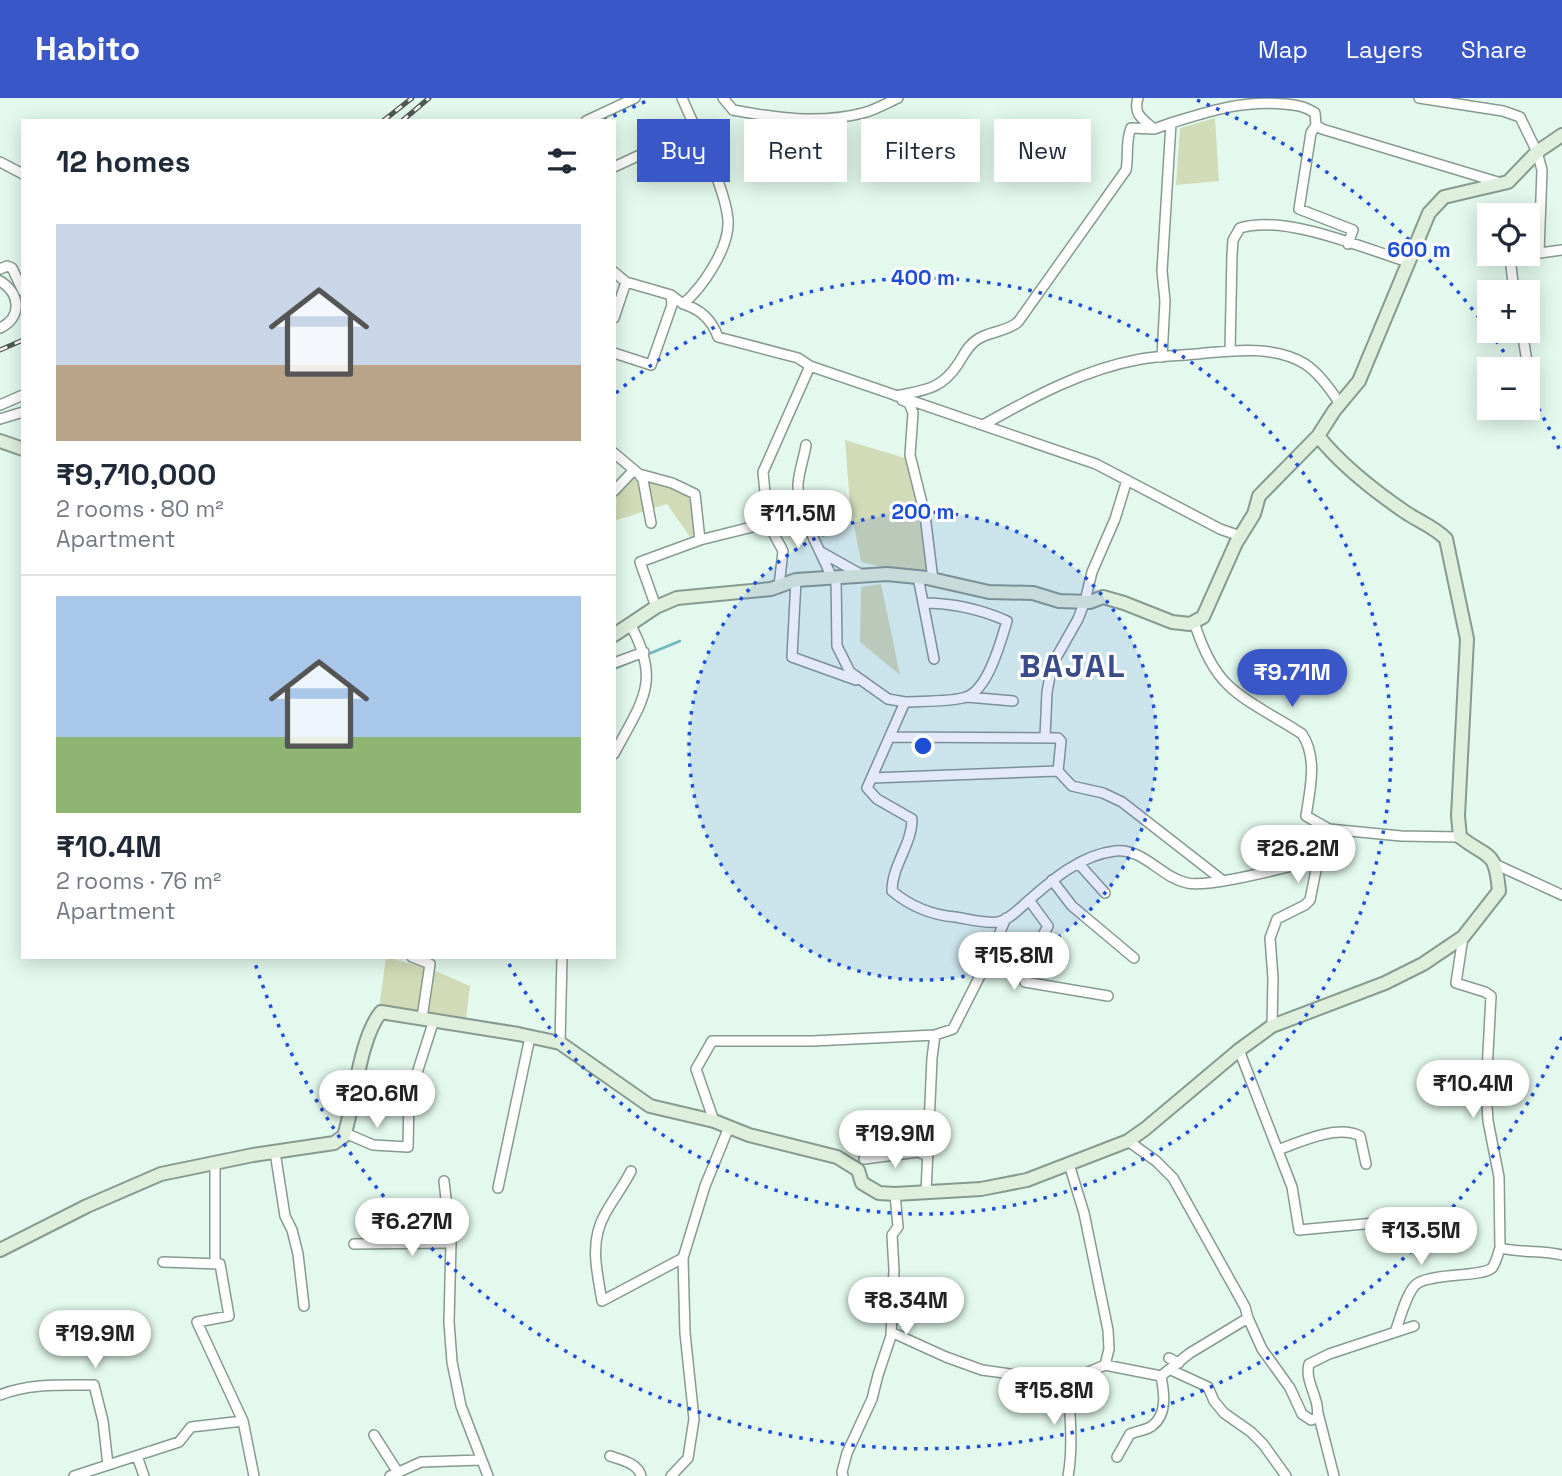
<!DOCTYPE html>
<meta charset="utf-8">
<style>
body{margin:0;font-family:"Space Grotesk",sans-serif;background:#f6f6f7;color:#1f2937;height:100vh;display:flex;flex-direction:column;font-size:26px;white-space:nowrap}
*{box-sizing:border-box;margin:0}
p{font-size:23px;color:#747a83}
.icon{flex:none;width:38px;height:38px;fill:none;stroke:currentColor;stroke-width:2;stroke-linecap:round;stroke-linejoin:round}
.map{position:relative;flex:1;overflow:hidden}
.sheet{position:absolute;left:21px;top:21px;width:595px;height:840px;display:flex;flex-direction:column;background:#fff;border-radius:0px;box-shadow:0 4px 18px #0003}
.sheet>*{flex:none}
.guide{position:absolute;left:637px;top:21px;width:665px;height:63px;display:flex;gap:14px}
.controls{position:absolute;left:1477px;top:105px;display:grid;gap:14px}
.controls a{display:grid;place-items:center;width:63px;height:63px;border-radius:0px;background:#fff;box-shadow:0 4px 18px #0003;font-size:35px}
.price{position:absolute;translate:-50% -60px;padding:0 16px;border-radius:24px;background:#fff;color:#222;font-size:23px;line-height:46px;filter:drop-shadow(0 2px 4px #0008)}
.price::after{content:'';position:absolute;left:50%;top:42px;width:21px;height:16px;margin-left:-10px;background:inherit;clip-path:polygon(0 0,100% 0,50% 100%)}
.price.selected{background:#3a57c8;color:#fff}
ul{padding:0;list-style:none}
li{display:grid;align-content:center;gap:14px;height:371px;padding:0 35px}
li+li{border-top:2px solid #e0e1e3}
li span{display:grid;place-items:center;height:217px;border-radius:0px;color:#555}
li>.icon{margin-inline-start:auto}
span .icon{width:126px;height:126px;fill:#fffc;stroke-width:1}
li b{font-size:30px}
h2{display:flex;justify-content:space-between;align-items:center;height:84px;padding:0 35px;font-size:30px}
.tag{padding:0 24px;border-radius:0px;background:#fff;box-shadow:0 4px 18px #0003;font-size:24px;line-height:63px}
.tag.selected{background:#3a57c8;color:#fff}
header{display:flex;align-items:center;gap:42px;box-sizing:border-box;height:98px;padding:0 35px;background:#3a57c8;color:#fff}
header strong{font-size:33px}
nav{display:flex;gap:38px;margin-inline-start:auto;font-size:24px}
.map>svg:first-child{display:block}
.green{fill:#d1dbb7}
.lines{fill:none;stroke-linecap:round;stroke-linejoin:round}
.stream{stroke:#6eb7bf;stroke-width:2.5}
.street-casing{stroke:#879a90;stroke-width:12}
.secondary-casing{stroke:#879a90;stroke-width:16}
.street{stroke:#fff;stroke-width:9}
.secondary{stroke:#deefdc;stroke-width:12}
.rail-casing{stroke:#4f5954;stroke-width:5}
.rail{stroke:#fff;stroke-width:2.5;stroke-dasharray:8;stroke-linecap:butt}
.ring{fill:none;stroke:#1d4ed8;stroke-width:3.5;stroke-dasharray:3.5 7}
.labels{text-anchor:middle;stroke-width:6;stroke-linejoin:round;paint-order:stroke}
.district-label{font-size:32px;font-weight:bold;letter-spacing:2px;fill:#394c87;stroke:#fff}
.centre{fill:#1d4ed8;stroke:#fff;stroke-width:3.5}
.ring-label{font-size:21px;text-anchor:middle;font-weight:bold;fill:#1d4ed8;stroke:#fff;stroke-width:6;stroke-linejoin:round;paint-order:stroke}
</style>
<header>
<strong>Habito</strong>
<nav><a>Map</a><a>Layers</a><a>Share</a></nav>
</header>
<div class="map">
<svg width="1562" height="1378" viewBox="0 0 1562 1378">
<rect width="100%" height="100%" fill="#e3f9ed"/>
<!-- green -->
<path class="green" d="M 1215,20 L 1219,83 L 1176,87 L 1180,30 Z
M 845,342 L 908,361 L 930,474 L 882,469 L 861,464 L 850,407 Z
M 640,380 L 690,395 L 699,441 L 693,443 L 667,406 L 614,423 L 614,398 L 632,381 Z
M 881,486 L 900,577 L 860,544 L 861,489 Z
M 386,859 L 433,872 L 470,888 L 466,921 L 379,911 Z"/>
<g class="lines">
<!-- stream -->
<path class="stream" d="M 646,557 L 680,543
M 614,571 L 640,560"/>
<!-- street casing -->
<g class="street-casing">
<path id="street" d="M 682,0 C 696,33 725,88 728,122 C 730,149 703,189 683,206 C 700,211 712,222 718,239 L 798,260 L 810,268 L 1096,366 L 1220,431 L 1240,438
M 723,0 L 733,12 C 775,20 820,26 863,15 C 875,12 887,5 898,0
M 1138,0 C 1133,16 1142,21 1154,31
M 1419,0 L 1503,13 L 1520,19 L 1537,54 L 1542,72 L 1539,154
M 586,23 L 635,0
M 1171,25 C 1210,13 1242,2 1284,6 C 1295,7 1305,8 1315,15 L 1316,27 L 1322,31 L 1501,85
M 1316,27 L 1311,35 L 1299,111 L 1353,132 L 1348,146
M 0,64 L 23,76
M 614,69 L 696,31
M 0,171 L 7,168 L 12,170 L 23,193
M 614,174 L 626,184 L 671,197
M 0,183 C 20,195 23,219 0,230
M 1514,194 L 1510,159 L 1562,152
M 614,220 L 626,184
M 1522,233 L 1528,270
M 1230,253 L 1232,157 L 1233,142 L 1240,130 C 1285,116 1363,150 1408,164
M 614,255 L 651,267 L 672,207 L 671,197 L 683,206
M 896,298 C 924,292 941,292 958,266 C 964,257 968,247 978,241 C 991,233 1006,234 1018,224 L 1126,72 C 1129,58 1125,44 1131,30 L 1154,31 L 1171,25 L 1162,173 L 1165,203 L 1162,259
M 902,302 L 909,305 L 913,315 L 910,357 L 925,417 L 933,482
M 0,307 L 23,297
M 0,321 L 23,314
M 983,327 C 1033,299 1084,271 1141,261 C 1162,257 1184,258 1205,255 C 1236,252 1277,248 1305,266 C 1319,275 1331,292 1340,306
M 806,347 C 804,360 799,373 798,386 C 797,413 821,454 832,480
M 614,355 L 639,376 L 672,385 L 695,396 L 700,442
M 639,376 L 643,382 L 651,425
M 614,393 L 634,372
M 768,425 L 783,453 L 779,488
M 821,454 L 862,477
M 918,479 L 934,561
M 836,480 L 837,548 L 850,574 L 888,601 L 905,604 L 867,690 L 877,701 L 912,721 C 912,747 892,767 892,793 C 910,808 932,817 955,819 C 968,821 986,826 998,824 C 1009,822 1020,810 1028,803 C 1053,781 1081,757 1115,753 C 1144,750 1160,779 1187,785 C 1211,790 1289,768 1318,762 L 1327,755 L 1329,731 L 1401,738 L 1460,739
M 796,482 L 792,559 L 856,582
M 656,509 L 640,464 L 700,442 L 768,425 L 763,374 L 810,268
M 1194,524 C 1201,546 1211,571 1228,587 C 1246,605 1280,621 1302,636 C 1318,660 1310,691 1306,718 L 1329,731
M 614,565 L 644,554
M 967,599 L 1013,603
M 905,604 C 920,603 953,604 966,599 C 988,592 1001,543 1007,523 C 980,511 953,505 923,505
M 890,639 L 1058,640 L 1061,643 L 1058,673 L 1072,688 L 1103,695 L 1122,704 L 1222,782
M 1045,639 L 1047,594 L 1052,567 L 1078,521 L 1085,503 L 1092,474 L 1115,421 L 1127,382
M 614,656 C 642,603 662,584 630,526
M 872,680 L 1058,673
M 1079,766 L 1105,795
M 1497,767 L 1562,797
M 1052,782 L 1072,808 L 1134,860
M 1029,802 L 1048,828 L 1026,868 L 1025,884 L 1108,898
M 1463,839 L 1456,885 L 1485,894 L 1491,898 L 1486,992 L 1488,1023 L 1499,1079 L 1500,1150 C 1520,1155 1541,1152 1562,1157
M 412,859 L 430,866 L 422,920
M 1272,928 L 1273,880 L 1270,840 L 1277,821 L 1305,807 L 1310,802 L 1318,762
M 560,945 L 562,859
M 1239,952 L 1292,1089 L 1299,1132 L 1407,1122
M 714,1023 L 696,971 L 712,943 L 813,943 L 935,937
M 345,1035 L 373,1047 L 408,1049 L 409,1000 L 434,922
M 1128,1043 L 1156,1063 L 1173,1080 L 1245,1209 L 1248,1220
M 1278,1052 C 1299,1044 1338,1026 1360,1038 L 1366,1066
M 275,1054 L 285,1118 L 292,1132 L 298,1156 L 304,1208
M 864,1061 L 918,1054 L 928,1058
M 1069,1066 L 1084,1115 L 1108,1232 L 1109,1251 L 1105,1267
M 631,1073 C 623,1089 613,1101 605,1116 C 589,1144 597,1174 602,1203 L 683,1160
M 444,1083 L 451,1145 L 449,1224 L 452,1264 L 461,1308 L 488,1378
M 498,1090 L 530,939
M 926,1095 L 932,960 L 935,937 L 953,931 L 990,858 L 1006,820
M 354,1146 L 445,1145 L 449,1137
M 163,1164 L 220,1166 L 229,1218 L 197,1224 L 243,1323 L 254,1378
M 215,1166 L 215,1065
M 891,1234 L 946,1259 L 982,1272 L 1039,1280 L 1065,1279 L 1084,1276 L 1105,1267 L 1161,1278 L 1190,1255 L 1248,1220 L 1262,1251 L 1290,1290 L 1302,1316 L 1311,1322 L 1317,1320 C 1321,1301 1304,1284 1309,1266 L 1329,1256 L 1414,1228
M 1395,1234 C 1400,1222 1407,1191 1418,1185 C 1434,1175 1483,1179 1492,1170 C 1496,1165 1498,1156 1500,1150
M 1169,1260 L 1179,1265
M 1171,1272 L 1208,1289 L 1214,1303 L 1224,1315 L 1251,1334 L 1263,1346 L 1286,1378
M 1065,1279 C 1071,1304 1073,1353 1068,1378
M 0,1297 C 29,1285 63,1287 94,1287 L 103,1323 L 108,1367
M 1318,1315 L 1334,1378
M 374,1337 L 397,1373
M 137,1358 L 144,1378
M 610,1358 C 621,1362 638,1365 641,1378
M 1117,1359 L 1130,1336 C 1137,1333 1147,1332 1152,1328 C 1168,1316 1164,1294 1161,1278
M 74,1378 L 179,1344 L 191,1329 L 243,1323
M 390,1378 L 421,1364 L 481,1362
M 671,1378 L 688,1360 L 694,1321 L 685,1235 L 683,1160 L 705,1088 L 729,1029
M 843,1378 L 842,1374 L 847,1355 L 872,1301 L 878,1277 L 891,1238 L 894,1172 L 892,1137 L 898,1129 L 895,1096"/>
</g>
<!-- secondary casing -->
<g class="secondary-casing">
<path id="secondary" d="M 0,343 L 23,351
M 614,537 L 656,509 L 677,500 L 771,491 L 796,482 L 887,476 L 927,480 L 989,494 L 1033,495 L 1059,503 L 1090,504 L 1103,499 L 1124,505 L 1172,524 L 1190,526 L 1203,519 L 1236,445 L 1254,416 L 1259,398 L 1318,338 L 1334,313 L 1359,283 L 1429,115 L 1444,99 L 1508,84 L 1537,54 L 1562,37
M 0,1152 L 87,1108 L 161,1076 L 253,1057 L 334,1045 L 344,1038 C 355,1004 359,941 381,914 L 518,936 L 560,945 L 650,1008 L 714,1023 L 749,1037 L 837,1059 L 858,1072 L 862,1085 L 879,1095 L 895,1096 L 981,1091 L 1027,1082 L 1128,1043 L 1145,1031 L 1239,952 L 1272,928 L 1385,885 L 1423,866 L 1463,839 L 1499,793 C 1495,751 1490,762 1460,739 L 1458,718 L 1467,541 L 1446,441 C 1435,429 1418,423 1405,414 C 1373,392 1342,368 1318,338"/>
</g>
<!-- street -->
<use href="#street" class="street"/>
<!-- secondary -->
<use href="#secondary" class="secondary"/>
<!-- rail casing -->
<g class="rail-casing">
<path id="rail" d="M 383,23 L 412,0
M 402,23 L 429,0
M 0,252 L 23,242"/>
</g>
<!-- rail -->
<use href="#rail" class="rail"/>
</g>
<!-- distance rings -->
<circle cx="923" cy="648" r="234" fill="#1d4ed8" fill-opacity=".12"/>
<g class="ring">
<circle cx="923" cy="648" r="234"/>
<path d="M616 295A468 468 0 1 1 506 860"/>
<path d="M1562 939A702 702 0 0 1 255 865M604 23A702 702 0 0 1 649 2M1197 2A702 702 0 0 1 1515 271M1528 292A702 702 0 0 1 1562 357"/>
</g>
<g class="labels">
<!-- district labels -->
<g class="district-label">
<text x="1073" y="579">BAJAL</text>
</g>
</g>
<circle cx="923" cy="648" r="10" class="centre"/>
<g class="ring-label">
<text x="1419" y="159">600 m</text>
<text x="923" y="187">400 m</text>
<text x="923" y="421">200 m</text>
</g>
</svg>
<div class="controls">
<a><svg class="icon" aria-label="locate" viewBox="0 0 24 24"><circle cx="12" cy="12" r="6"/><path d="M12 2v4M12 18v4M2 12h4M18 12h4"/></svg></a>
<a>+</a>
<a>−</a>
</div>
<b class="price" style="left:798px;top:452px">₹11.5M</b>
<b class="price selected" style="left:1292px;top:611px">₹9.71M</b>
<b class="price" style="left:1298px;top:787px">₹26.2M</b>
<b class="price" style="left:1014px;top:894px">₹15.8M</b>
<b class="price" style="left:1473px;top:1022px">₹10.4M</b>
<b class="price" style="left:377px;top:1032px">₹20.6M</b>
<b class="price" style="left:895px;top:1072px">₹19.9M</b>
<b class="price" style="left:412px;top:1160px">₹6.27M</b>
<b class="price" style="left:1421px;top:1169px">₹13.5M</b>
<b class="price" style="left:906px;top:1239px">₹8.34M</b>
<b class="price" style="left:95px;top:1272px">₹19.9M</b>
<b class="price" style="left:1054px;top:1329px">₹15.8M</b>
<div class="guide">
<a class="tag selected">Buy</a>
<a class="tag">Rent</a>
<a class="tag">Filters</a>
<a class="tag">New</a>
</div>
<section class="sheet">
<h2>12 homes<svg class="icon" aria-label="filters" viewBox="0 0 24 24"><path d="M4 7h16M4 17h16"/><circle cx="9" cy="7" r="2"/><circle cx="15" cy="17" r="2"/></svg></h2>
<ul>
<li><span style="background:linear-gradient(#c9d6e8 65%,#b9a48a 0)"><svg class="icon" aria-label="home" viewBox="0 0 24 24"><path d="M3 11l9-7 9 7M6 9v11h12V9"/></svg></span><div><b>₹9,710,000</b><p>2 rooms · 80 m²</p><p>Apartment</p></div></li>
<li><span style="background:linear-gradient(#a9c7e8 65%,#8fb573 0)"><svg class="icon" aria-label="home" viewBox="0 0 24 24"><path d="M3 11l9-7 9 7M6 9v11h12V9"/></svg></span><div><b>₹10.4M</b><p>2 rooms · 76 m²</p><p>Apartment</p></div></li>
</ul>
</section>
</div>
